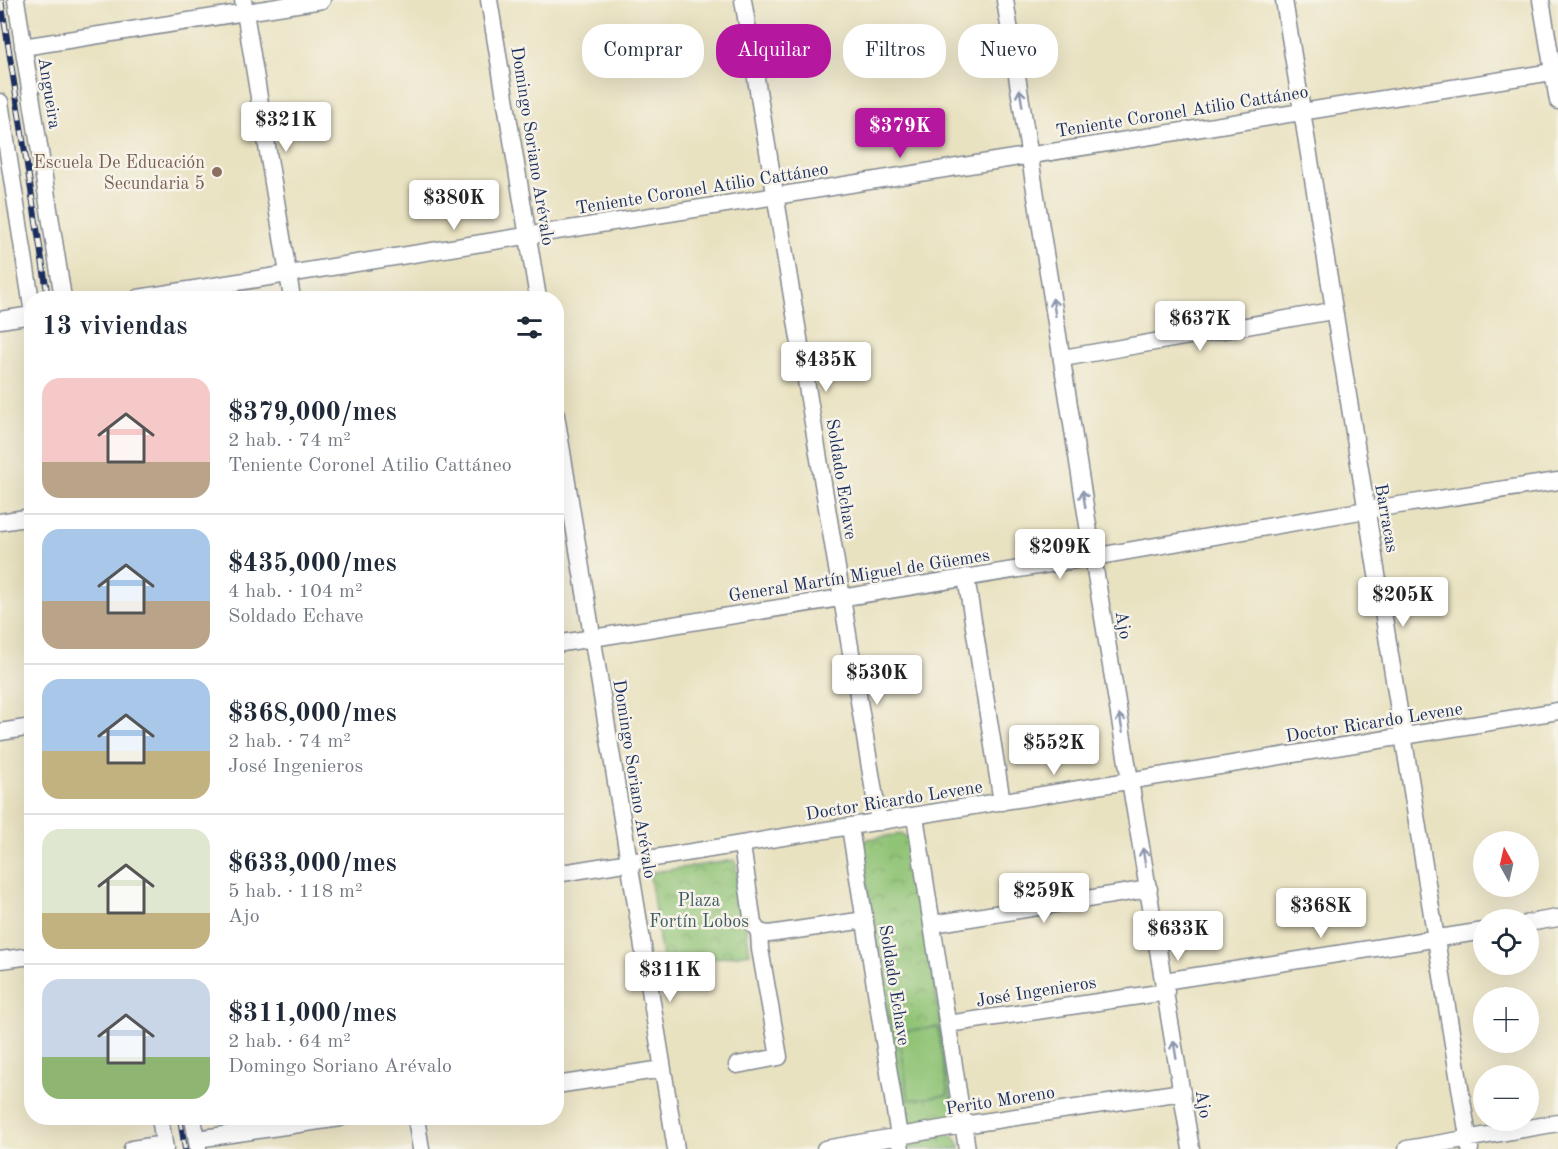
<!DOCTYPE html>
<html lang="es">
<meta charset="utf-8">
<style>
body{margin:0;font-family:"Old Standard TT",serif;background:#f6f6f7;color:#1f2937;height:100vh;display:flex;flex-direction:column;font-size:22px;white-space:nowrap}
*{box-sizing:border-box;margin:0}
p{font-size:20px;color:#747a83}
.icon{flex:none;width:33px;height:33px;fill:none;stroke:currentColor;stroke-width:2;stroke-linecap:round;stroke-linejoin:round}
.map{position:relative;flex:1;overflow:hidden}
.details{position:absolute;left:24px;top:291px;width:540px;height:834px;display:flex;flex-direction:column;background:#fff;border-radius:24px;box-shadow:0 6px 24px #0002}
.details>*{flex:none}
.guide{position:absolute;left:582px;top:24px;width:570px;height:54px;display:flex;gap:12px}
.needle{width:39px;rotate:352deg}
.controls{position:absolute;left:1473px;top:831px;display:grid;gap:12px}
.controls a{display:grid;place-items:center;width:66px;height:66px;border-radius:50%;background:#fff;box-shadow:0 6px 24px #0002;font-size:30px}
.price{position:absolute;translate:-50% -51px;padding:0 14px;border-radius:6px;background:#fff;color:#222;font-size:20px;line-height:39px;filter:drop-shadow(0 2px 3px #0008)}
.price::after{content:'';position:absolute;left:50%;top:36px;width:18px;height:14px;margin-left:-9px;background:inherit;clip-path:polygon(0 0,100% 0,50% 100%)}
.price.current{background:#b5179e;color:#fff}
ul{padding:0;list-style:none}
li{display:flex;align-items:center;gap:18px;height:150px;padding:0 18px}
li+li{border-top:2px solid #e0e1e3}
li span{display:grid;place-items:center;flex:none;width:168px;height:120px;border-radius:18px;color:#555}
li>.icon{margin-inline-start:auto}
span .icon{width:72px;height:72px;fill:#fffc;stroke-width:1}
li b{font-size:26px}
h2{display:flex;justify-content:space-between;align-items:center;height:72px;padding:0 18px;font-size:26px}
.pill{padding:0 21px;border-radius:24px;background:#fff;box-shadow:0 6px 24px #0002;font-size:21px;line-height:54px}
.pill.current{background:#b5179e;color:#fff}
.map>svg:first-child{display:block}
.park{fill:url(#park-crowns);stroke:#55796a;stroke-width:1.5}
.garden{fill:#8fc375;stroke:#55796a;stroke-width:1.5}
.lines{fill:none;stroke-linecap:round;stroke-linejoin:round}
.minor-casing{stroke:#828890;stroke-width:19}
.minor{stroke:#fff;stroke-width:16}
.rail-casing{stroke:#1b2f5e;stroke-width:6}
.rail{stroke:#f7f3e8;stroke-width:4;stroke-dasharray:11;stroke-linecap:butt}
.oneway{stroke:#8d97ae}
.education-dot{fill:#8d6e63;stroke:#f7f3e8;stroke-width:2}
.labels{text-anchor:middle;stroke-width:5;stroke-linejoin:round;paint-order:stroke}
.street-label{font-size:18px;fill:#1b2f5e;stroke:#f7f3e8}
.education-label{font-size:18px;fill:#785e54;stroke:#f7f3e8;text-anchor:end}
.park-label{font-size:18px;fill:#3e5b65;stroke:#f7f3e8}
</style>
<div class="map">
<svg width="1558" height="1149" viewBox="0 0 1558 1149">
<defs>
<pattern id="park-crowns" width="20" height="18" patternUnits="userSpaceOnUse" patternTransform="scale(1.5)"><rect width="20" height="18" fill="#8fc375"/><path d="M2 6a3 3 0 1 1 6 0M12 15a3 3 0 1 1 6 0" fill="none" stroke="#749f63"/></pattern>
</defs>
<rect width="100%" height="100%" fill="#f7f3e8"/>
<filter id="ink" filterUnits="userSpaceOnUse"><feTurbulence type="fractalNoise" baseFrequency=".0167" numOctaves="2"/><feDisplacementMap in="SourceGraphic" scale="12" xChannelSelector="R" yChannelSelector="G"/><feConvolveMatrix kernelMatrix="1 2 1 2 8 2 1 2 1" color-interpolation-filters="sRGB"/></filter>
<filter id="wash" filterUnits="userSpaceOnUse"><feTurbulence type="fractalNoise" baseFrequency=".008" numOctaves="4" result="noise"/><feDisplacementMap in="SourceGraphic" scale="24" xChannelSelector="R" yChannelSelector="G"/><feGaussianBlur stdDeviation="1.35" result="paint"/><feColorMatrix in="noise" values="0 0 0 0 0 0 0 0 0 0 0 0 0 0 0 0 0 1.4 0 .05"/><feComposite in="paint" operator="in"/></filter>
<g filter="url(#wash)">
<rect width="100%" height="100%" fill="#e9e2c1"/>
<!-- park -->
<path class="park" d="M 901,834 L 909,838 L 913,845 L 954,1108 L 953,1115 L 948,1119 L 912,1124 L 905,1122 L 862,854 L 862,845 L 868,839 Z
M 735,860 L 750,953 L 663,966 L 650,876 L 654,872 Z
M 949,1134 L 956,1138 L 961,1149 L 909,1149 L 909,1145 L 915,1139 Z"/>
<!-- garden -->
<path class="garden" d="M 938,1027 L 948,1095 L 909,1100 L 899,1032 Z"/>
</g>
<g filter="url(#ink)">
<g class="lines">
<!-- minor casing -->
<g class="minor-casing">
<path id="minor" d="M 16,0 L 63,298
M 243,0 L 292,298
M 489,0 L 538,298
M 743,0 L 879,822
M 1005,0 L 1093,557 L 1191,1149
M 1284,0 C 1344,383 1410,766 1470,1149
M 1541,0 L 1558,101
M 23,47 L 322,0
M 0,102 L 32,307
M 138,298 L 1558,71
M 0,320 L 32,315
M 1063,358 L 1332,311
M 556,415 L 676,1149
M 0,522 L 32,517
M 966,577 L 1002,802
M 556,644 L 1093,557 L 1366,510 L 1558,481
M 0,732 L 32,727
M 915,816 L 967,1149
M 850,827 L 901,1149
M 742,845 L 753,924 L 759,932 L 769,934 L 865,920
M 556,874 L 1558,711
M 1528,923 L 1558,918
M 933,924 L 1149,889
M 0,960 L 32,956
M 1164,981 L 1484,931
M 948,1024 L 1166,992
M 737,1065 L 779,1057 L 760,949 L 759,932
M 556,1085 L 663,1069
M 160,1118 L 165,1149
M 193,1118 L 198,1148
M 416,1118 L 421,1149
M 197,1139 L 340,1118
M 132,1149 L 164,1144
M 825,1149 L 963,1125 L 1182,1092
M 1407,1149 L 1558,1123"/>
</g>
<!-- minor -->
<use href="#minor" class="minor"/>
<!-- rail casing -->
<g class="rail-casing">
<path id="rail" d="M 1,0 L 48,298
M 180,1118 L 185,1149"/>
</g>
<!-- rail -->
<use href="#rail" class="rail"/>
</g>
<!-- one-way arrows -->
<defs><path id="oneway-shaft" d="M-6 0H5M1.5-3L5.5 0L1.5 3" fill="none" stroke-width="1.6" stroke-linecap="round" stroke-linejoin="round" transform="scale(1.5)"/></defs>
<g class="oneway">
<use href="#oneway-shaft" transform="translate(1021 98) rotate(-99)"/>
<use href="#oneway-shaft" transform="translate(1054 307) rotate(-99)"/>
<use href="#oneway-shaft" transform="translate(1084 499) rotate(-99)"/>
<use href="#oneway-shaft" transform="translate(1121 723) rotate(-100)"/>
<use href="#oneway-shaft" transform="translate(1144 857) rotate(-99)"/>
<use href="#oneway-shaft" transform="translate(1175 1050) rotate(-99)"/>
</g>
</g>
<!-- markers -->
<circle class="education-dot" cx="217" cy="172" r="6"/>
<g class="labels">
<!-- street labels -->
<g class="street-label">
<text transform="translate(50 93) rotate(81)" y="6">Angueira</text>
<text transform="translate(1182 111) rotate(-9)" y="6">Teniente Coronel Atilio Cattáneo</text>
<text transform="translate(533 146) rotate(81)" y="6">Domingo Soriano Arévalo</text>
<text transform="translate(702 188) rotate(-9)" y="6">Teniente Coronel Atilio Cattáneo</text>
<text transform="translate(842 479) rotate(81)" y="6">Soldado Echave</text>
<text transform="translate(1387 518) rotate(80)" y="6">Barracas</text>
<text transform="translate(859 575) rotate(-9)" y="6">General Martín Miguel de Güemes</text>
<text transform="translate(1124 625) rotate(80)" y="6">Ajo</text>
<text transform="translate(1374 722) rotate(-9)" y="6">Doctor Ricardo Levene</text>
<text transform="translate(635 779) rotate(81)" y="6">Domingo Soriano Arévalo</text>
<text transform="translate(894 800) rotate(-9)" y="6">Doctor Ricardo Levene</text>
<text transform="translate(895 985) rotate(81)" y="6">Soldado Echave</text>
<text transform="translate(1036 991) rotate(-9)" y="6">José Ingenieros</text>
<text transform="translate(1000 1100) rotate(-9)" y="6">Perito Moreno</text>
<text transform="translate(1204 1104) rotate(81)" y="6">Ajo</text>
</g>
<!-- education labels -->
<g class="education-label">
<text x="205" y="168">Escuela De Educación<tspan x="205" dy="21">Secundaria 5</tspan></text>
</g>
<!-- park labels -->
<g class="park-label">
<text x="699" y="906">Plaza<tspan x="699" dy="21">Fortín Lobos</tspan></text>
</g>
</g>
</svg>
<div class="controls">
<a><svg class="needle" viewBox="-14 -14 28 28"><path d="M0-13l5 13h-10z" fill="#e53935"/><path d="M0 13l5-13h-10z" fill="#747a83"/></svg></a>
<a><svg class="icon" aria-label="locate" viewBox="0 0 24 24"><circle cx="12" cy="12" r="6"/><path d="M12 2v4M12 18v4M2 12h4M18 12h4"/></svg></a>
<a>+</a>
<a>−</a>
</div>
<b class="price" style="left:286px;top:153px">$321K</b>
<b class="price current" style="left:900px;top:159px">$379K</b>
<b class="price" style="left:454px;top:231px">$380K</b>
<b class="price" style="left:1200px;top:352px">$637K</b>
<b class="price" style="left:826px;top:393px">$435K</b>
<b class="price" style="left:1060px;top:580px">$209K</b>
<b class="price" style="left:1403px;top:628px">$205K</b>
<b class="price" style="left:877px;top:706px">$530K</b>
<b class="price" style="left:1054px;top:776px">$552K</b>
<b class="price" style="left:1044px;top:924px">$259K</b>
<b class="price" style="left:1321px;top:939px">$368K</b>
<b class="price" style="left:1178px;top:962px">$633K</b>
<b class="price" style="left:670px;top:1003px">$311K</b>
<div class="guide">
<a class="pill">Comprar</a>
<a class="pill current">Alquilar</a>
<a class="pill">Filtros</a>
<a class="pill">Nuevo</a>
</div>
<section class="details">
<h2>13 viviendas<svg class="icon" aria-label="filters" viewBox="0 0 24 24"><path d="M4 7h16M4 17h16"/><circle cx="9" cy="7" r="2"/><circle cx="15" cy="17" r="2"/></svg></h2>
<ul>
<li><span style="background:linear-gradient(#f6c9c9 70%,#b9a48a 0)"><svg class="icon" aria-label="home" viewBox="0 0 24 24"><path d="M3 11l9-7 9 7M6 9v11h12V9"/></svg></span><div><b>$379,000/mes</b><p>2 hab. · 74 m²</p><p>Teniente Coronel Atilio Cattáneo</p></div></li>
<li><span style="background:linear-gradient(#a9c7e8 60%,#b9a48a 0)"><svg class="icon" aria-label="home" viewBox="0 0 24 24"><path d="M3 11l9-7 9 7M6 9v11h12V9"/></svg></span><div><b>$435,000/mes</b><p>4 hab. · 104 m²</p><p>Soldado Echave</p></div></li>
<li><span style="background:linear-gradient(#a9c7e8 60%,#c2b280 0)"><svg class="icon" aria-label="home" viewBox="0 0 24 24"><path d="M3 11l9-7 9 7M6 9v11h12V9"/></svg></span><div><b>$368,000/mes</b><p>2 hab. · 74 m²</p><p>José Ingenieros</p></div></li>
<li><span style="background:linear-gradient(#dfe7d0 70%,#c2b280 0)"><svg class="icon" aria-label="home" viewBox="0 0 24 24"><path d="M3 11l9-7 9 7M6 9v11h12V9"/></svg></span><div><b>$633,000/mes</b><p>5 hab. · 118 m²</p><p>Ajo</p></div></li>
<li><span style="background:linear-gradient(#c9d6e8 65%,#8fb573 0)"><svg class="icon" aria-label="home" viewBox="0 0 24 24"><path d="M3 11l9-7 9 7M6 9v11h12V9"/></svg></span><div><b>$311,000/mes</b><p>2 hab. · 64 m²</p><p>Domingo Soriano Arévalo</p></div></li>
</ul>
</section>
</div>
